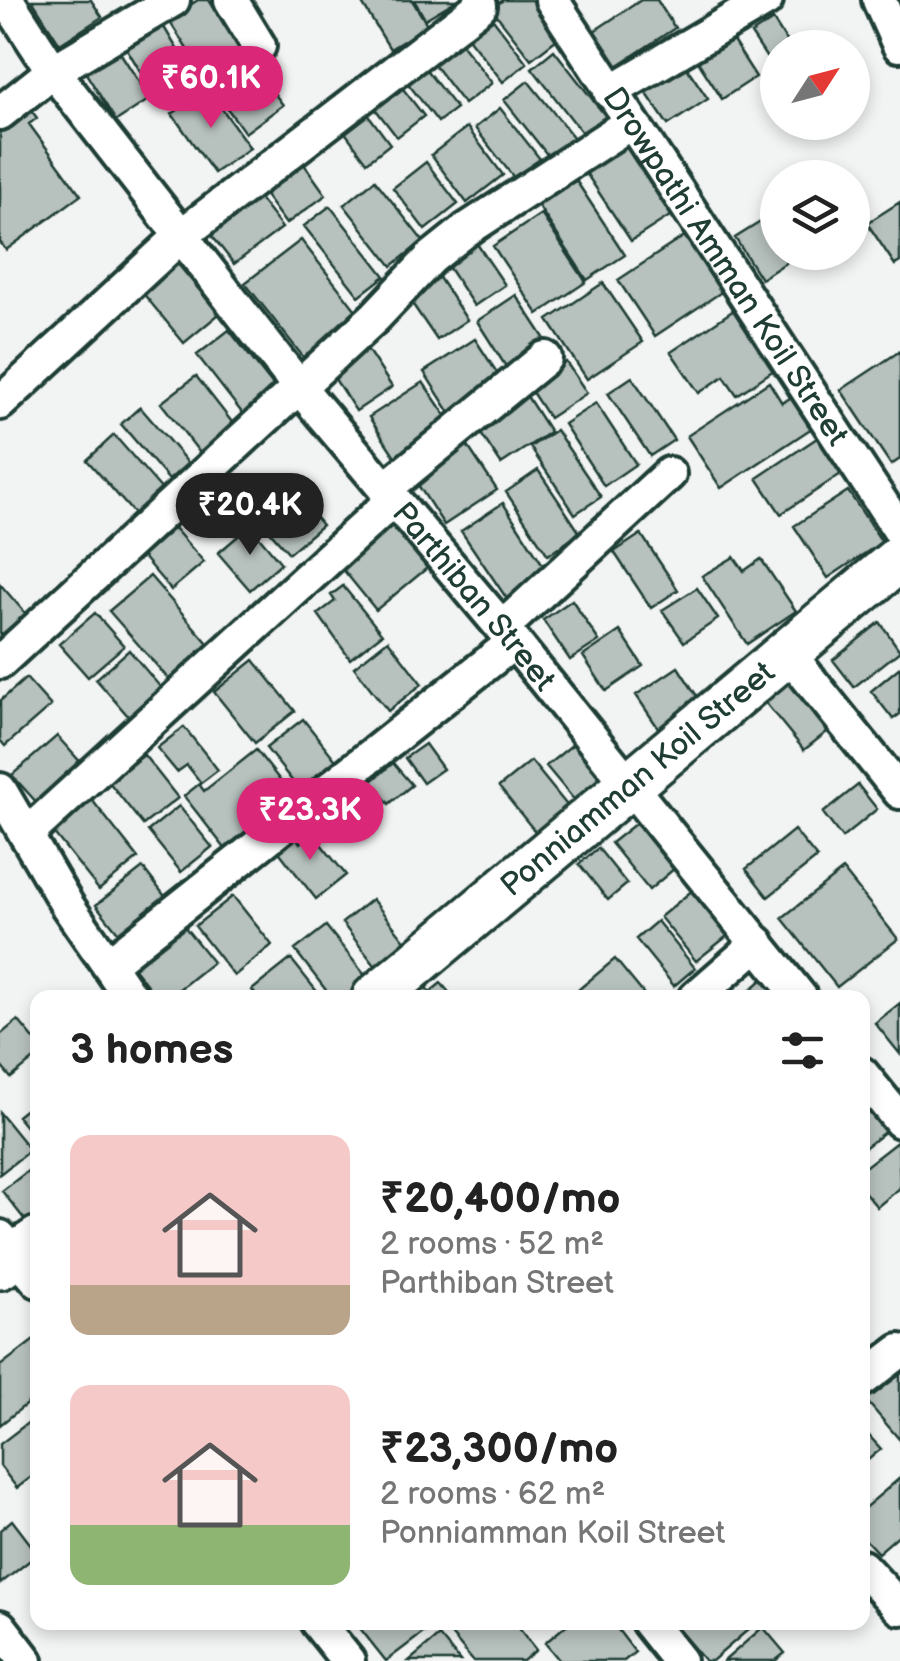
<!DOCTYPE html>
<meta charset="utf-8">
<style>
body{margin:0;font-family:"Balsamiq Sans",sans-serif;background:#f6f6f6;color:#222;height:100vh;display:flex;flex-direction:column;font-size:38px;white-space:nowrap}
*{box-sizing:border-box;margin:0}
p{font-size:32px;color:#767676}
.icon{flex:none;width:55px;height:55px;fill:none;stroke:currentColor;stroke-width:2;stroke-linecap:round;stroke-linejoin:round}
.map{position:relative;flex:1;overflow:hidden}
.drawer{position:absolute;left:30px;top:990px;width:840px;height:640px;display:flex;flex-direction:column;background:#fff;border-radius:20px;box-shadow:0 5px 15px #0003}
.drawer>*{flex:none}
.needle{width:65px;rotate:54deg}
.fabs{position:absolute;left:760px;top:30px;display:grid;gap:20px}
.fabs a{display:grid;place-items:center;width:110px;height:110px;border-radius:50%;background:#fff;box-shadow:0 5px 15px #0003;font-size:50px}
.price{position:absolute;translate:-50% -85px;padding:0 22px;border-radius:35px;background:#db2777;color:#fff;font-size:32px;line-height:65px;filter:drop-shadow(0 2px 5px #0008)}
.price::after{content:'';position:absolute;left:50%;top:60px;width:30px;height:22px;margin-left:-15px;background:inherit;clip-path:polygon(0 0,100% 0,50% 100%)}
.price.selected{background:#222;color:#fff}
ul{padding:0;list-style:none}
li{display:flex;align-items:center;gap:30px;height:250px;padding:0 40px}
li span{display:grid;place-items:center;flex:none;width:280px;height:200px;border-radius:20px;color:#555}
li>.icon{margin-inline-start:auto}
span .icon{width:120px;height:120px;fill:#fffc;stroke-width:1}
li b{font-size:42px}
h2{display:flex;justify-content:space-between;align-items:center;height:120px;padding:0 40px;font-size:42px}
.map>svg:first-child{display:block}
.building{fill:#b7c1bd;stroke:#1f3d34;stroke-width:2.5}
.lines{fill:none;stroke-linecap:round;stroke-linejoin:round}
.street-casing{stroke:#1f3d34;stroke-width:40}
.secondary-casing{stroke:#1f3d34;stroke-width:52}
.street{stroke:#fff;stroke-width:32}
.secondary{stroke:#fff;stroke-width:45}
.labels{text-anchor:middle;stroke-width:8;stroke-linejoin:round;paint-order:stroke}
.street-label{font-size:32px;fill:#1f3d34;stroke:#fff}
</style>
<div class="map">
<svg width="900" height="1661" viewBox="0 0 900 1661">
<rect width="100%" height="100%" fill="#f2f3f3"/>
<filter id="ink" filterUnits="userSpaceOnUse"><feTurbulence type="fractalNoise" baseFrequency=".01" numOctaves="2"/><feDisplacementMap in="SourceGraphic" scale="20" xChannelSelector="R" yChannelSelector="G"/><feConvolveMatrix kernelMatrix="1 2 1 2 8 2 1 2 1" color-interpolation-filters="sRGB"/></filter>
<g filter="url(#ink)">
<!-- building -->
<path class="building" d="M 32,0 L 91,0 L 102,17 L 60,44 Z
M 198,0 L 209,0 L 240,49 L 202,73 L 168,19 Z
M 360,0 L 412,0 L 428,26 L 390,49 Z
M 414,0 L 457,0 L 425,19 Z
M 503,0 L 532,0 L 561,36 L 531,59 L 492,9 Z
M 641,0 L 657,0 L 675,28 L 617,66 L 594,31 Z
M 487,11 L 527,63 L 503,82 L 462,30 Z
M 155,12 L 189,69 L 152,91 L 118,34 Z
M 773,20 L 791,48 L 778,48 L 778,75 L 751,34 Z
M 452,32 L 492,83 L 464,104 L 425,53 Z
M 731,38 L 756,77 L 722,99 L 697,60 Z
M 114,43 L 150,99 L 116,121 L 80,64 Z
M 554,50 L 610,122 L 587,139 L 532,68 Z
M 245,54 L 283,105 L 245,133 L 209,83 Z
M 681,59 L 708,99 L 668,125 L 641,85 Z
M 424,67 L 456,108 L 438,122 L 406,81 Z
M 397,81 L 424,116 L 397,137 L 370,102 Z
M 528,81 L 578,143 L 553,162 L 504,100 Z
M 208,89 L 250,148 L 214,173 L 172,114 Z
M 26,103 L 37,118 L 29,124 L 81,195 L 6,250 L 0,242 L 0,122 Z
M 500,108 L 540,159 L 515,179 L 475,128 Z
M 364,109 L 390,144 L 367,162 L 341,127 Z
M 467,127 L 503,175 L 467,203 L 431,155 Z
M 624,139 L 673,214 L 631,241 L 582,167 Z
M 299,157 L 326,195 L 286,224 L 258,186 Z
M 426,162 L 458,204 L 425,230 L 393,188 Z
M 573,176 L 625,255 L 587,280 L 535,201 Z
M 375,180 L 423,241 L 392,266 L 344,205 Z
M 257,196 L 282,228 L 234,264 L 209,232 Z
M 900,202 L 900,262 L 895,265 L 867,223 Z
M 330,206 L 385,276 L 359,296 L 304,226 Z
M 778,211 L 778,252 L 802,252 L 761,279 L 735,238 Z
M 541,214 L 586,282 L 538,314 L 493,246 Z
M 686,235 L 723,291 L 655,336 L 618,280 Z
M 473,238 L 505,285 L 474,306 L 443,259 Z
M 301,240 L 359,314 L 304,358 L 245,283 Z
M 177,263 L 219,314 L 184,343 L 142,292 Z
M 434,270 L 467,320 L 437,340 L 403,290 Z
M 603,283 L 643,342 L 587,379 L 548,320 Z
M 516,295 L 550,347 L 510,373 L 477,321 Z
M 734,310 L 774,370 L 737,395 L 724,376 L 699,393 L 671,352 Z
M 229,330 L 282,397 L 250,423 L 197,355 Z
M 475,339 L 503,382 L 452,416 L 424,372 Z
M 365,346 L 392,387 L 356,411 L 329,370 Z
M 900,351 L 900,459 L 891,465 L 841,390 Z
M 566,362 L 587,393 L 549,418 L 528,386 Z
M 196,376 L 235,426 L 200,453 L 161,403 Z
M 632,377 L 674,440 L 650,456 L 608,393 Z
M 423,382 L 454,428 L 400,464 L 369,417 Z
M 769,382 L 782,403 L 795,395 L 818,424 L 721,488 L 687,436 Z
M 523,390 L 550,432 L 501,464 L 474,423 Z
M 596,403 L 636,464 L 604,486 L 564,424 Z
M 140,407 L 188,463 L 169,480 L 121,424 Z
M 556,430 L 601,497 L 575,514 L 530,447 Z
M 114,435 L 171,500 L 143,524 L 87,460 Z
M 820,436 L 844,472 L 781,514 L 757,478 Z
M 463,439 L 497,490 L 444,525 L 411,474 Z
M 538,470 L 580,533 L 548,555 L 506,492 Z
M 283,479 L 322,525 L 289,553 L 249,508 Z
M 848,491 L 882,542 L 828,578 L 794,526 Z
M 503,503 L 547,571 L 507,599 L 461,531 Z
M 397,521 L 432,564 L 376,610 L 341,567 Z
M 250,526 L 281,563 L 250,590 L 218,553 Z
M 174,528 L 204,562 L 171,590 L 142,556 Z
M 641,534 L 678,590 L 651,608 L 614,552 Z
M 734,557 L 744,571 L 761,559 L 796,611 L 747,644 L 702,576 Z
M 150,576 L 219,656 L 179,691 L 109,611 Z
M 0,584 L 26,614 L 0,636 Z
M 343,586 L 382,634 L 350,659 L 318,614 L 335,601 L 331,595 Z
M 697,588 L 718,619 L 684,642 L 662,610 Z
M 572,600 L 599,641 L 570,660 L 543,620 Z
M 95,613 L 124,646 L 88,677 L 59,644 Z
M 880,622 L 900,651 L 854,687 L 833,660 Z
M 620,631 L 643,666 L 606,691 L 583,656 Z
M 388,640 L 422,684 L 388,711 L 354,667 Z
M 129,650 L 162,689 L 129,717 L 96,679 Z
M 254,660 L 295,711 L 255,743 L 214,692 Z
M 678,667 L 706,710 L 665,738 L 636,695 Z
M 783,667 L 832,728 L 804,750 L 755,690 Z
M 900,667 L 900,714 L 893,719 L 871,691 Z
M 26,678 L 51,706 L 5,746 L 0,740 L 0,701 Z
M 303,719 L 342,768 L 305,797 L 266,748 Z
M 184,727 L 218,770 L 201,783 L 187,765 L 177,772 L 157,748 Z
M 57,736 L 83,765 L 38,804 L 12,775 Z
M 583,736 L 618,778 L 581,808 L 546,766 Z
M 425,744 L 443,769 L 423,783 L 405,758 Z
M 256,750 L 294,798 L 227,851 L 184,796 L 199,784 L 204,791 Z
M 144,755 L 178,798 L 143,825 L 109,782 Z
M 531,761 L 574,814 L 542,840 L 499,787 Z
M 393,763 L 412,785 L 389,804 L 371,782 Z
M 858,785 L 877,809 L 842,838 L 823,813 Z
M 92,800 L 138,858 L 99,890 L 53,832 Z
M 179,806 L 212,847 L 181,872 L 148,831 Z
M 645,816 L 682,862 L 649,890 L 611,843 Z
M 290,830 L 300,843 L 312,833 L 346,875 L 316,899 L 273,844 Z
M 794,830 L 817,858 L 768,897 L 746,869 Z
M 598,848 L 627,884 L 608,900 L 579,864 Z
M 143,868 L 171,904 L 125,941 L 96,905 Z
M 843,870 L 898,939 L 837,987 L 782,918 Z
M 694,889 L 731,933 L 696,961 L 660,917 Z
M 233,896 L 272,945 L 234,976 L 195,926 Z
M 372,899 L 414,952 L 384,977 L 342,923 Z
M 180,921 L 213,962 L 168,998 L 157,998 L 129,962 Z
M 657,921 L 695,968 L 674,986 L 636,939 Z
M 326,926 L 371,983 L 353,998 L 332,998 L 295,950 Z
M 291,959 L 322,998 L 258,998 L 252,990 Z
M 615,959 L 647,998 L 584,998 L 578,990 Z
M 763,979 L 778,998 L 741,998 Z
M 441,983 L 454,998 L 411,998 L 424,986 L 430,992 Z
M 900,1003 L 900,1054 L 875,1023 Z
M 18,1020 L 38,1044 L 38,1056 L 11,1078 L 0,1065 L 0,1035 Z
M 38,1099 L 38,1141 L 17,1116 Z
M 862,1099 L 887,1130 L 862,1150 Z
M 0,1113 L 30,1150 L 0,1174 Z
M 898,1141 L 900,1188 L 877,1207 L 862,1189 L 862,1169 Z
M 38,1163 L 38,1218 L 29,1225 L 2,1191 Z
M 38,1337 L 38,1395 L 0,1425 L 0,1366 Z
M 900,1368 L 900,1440 L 864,1398 Z
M 38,1415 L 38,1472 L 17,1488 L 0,1466 L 0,1444 Z
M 862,1428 L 881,1449 L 862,1465 Z
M 900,1478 L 900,1534 L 878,1553 L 862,1536 L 862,1510 Z
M 12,1520 L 38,1554 L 0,1584 L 0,1530 Z
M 355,1622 L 427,1622 L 431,1627 L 386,1661 Z
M 448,1622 L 514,1622 L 536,1650 L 523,1661 L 473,1661 L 444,1626 Z
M 570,1622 L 612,1622 L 635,1652 L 624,1661 L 560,1661 L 545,1643 Z
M 672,1622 L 757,1622 L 712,1661 L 705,1661 Z
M 763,1627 L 785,1653 L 775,1661 L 724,1661 Z
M 439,1636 L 460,1661 L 409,1661 Z"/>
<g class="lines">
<!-- street casing -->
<g class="street-casing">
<g id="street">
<path id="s1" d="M 7,0 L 53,71 L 299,387 L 514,642 L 801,998"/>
<path d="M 231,0 L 259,46"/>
<path id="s2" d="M 552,0 L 900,531"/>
<path d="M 879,0 L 899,45"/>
<path d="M 610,92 L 766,0"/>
<path d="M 0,113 L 53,71 L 173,0"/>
<path d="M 0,403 L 182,235 L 480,6"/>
<path d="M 385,489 L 545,358"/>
<path d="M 502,628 L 669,474"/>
<path d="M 789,654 L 900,792"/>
<path d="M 0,662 L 375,317 L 431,258 L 466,230 L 630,123"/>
<path d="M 0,790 L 67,905 L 131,998"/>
<path d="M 26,835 L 394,499"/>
<path d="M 109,964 L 514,642"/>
<path d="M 695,998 L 758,943"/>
<path d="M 862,1074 L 900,1121"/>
<path d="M 0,1237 L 38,1281"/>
<path d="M 862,1380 L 900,1351"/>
<path d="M 862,1567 L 900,1608"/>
<path d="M 317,1622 L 348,1661"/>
<path d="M 648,1622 L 679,1661"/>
<path d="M 0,1627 L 26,1661"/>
</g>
</g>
<!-- secondary casing -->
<g class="secondary-casing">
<g id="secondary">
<path id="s3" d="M 375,998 L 900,558"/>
<path d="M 0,1266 L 38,1240"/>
</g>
</g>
<!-- street -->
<use href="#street" class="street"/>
<!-- secondary -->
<use href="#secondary" class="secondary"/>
</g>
</g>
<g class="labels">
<!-- street labels -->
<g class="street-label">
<text dy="11" stroke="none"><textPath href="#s2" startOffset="318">Drowpathi Amman Koil Street</textPath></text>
<text dy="11" stroke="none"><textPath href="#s1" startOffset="758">Parthiban Street</textPath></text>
<text dy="11" stroke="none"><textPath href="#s3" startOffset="342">Ponniamman Koil Street</textPath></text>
</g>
</g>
</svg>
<div class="fabs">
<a><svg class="needle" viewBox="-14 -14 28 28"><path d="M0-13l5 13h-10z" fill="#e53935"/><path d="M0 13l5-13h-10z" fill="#767676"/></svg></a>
<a><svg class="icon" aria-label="layers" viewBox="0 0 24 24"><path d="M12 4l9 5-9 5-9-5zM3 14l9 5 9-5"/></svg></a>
</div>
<b class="price" style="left:211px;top:131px">₹60.1K</b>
<b class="price selected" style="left:250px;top:558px">₹20.4K</b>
<b class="price" style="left:310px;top:863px">₹23.3K</b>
<section class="drawer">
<h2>3 homes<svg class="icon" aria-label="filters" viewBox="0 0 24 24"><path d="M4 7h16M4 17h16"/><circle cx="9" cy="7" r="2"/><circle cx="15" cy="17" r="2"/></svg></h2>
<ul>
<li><span style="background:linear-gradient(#f6c9c9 75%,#b9a48a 0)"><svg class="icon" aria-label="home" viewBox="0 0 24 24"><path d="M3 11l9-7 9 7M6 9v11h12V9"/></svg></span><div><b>₹20,400/mo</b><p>2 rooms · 52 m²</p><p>Parthiban Street</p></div></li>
<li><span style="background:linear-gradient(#f6c9c9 70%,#8fb573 0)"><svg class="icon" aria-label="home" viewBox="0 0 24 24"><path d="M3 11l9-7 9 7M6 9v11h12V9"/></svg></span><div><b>₹23,300/mo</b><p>2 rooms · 62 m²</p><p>Ponniamman Koil Street</p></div></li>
</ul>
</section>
</div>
